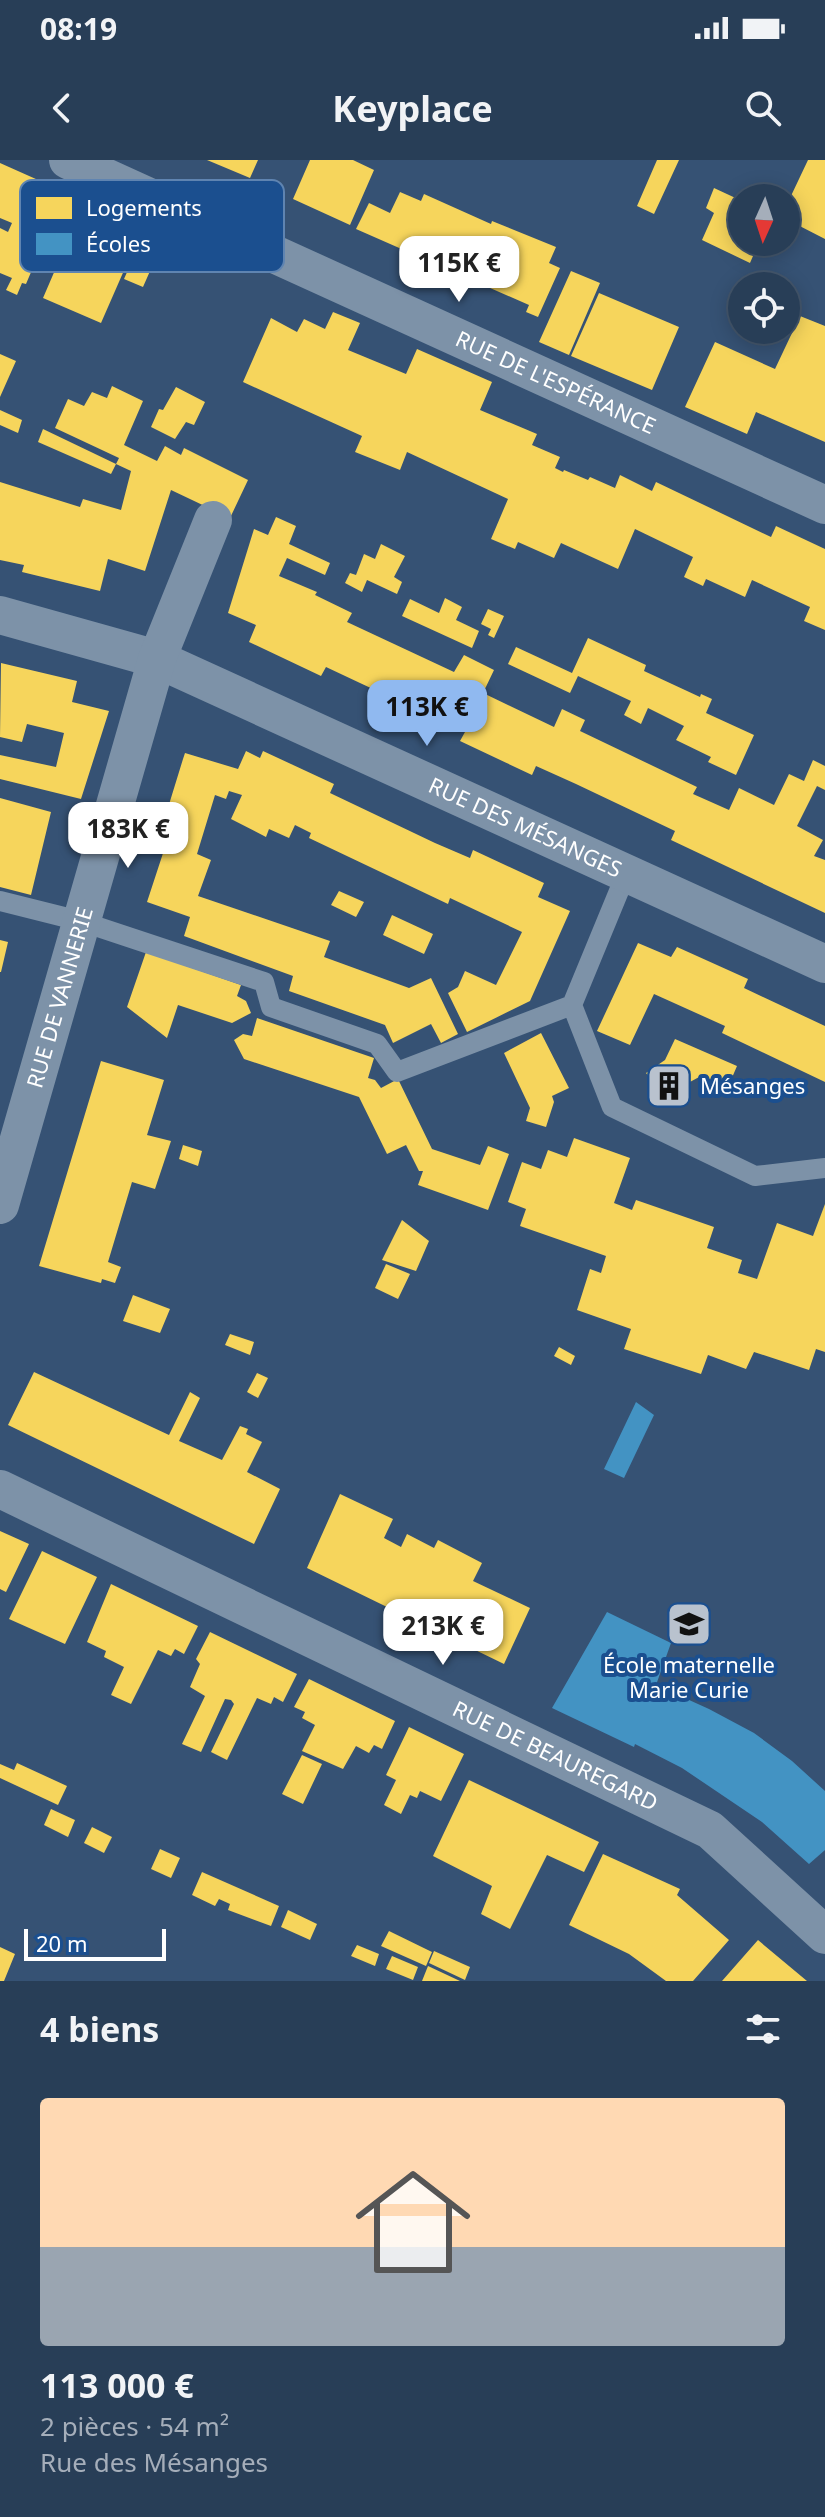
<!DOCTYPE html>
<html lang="fr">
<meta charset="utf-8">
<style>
body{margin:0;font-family:"Noto Sans",sans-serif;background:#344961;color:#f1f3f6;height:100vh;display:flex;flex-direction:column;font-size:30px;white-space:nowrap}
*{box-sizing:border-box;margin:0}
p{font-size:26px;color:#a5aeba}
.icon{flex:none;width:44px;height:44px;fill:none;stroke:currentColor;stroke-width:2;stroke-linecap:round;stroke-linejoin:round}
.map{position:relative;height:1821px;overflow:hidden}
.drawer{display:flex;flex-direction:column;background:#283e57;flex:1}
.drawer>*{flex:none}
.needle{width:52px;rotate:183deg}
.controls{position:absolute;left:728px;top:24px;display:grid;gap:16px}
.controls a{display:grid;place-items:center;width:72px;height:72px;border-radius:50%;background:#283e57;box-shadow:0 4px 20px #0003,0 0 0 2px #44576d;font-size:40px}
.scale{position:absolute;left:24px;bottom:20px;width:142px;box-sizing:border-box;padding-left:8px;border:4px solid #fff;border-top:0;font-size:22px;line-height:28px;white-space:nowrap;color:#fff;-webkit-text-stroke:6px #1b4f8f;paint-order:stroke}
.price{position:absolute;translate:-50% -68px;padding:0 18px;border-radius:16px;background:#fff;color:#222;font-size:26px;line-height:52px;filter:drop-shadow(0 2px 4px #0008)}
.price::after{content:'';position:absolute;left:50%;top:48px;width:24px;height:18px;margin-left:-12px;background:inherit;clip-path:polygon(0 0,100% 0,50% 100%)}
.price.current{background:#90b9f0;color:#111}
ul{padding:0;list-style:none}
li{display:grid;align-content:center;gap:16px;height:424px;padding:0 40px}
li+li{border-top:2px solid #44576d}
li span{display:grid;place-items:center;height:248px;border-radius:8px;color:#555}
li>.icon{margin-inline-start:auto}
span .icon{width:144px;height:144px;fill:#fffc;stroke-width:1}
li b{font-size:34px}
h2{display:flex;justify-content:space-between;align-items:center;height:96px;padding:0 40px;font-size:34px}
.status{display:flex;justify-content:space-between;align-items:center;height:56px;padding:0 40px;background:#283e57;direction:ltr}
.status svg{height:22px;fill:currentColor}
header{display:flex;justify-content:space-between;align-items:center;height:104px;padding:0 40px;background:#283e57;font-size:36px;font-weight:700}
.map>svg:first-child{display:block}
.homes{fill:#f6d55c}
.schools{fill:#4393c3}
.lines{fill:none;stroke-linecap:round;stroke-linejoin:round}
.service{stroke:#7d92a8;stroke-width:20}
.minor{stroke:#7d92a8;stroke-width:38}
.labels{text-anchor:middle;stroke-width:8;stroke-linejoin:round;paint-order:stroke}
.street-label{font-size:22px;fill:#fff;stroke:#1b4f8f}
.poi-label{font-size:22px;fill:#fff;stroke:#1b4f8f;text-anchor:start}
.key{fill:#1b4f8f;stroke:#5f84b1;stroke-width:2}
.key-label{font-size:22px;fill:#fff}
</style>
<div class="status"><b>08:19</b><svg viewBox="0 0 49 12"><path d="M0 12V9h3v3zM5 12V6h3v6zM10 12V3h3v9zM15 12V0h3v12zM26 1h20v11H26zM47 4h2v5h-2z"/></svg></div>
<header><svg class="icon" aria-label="back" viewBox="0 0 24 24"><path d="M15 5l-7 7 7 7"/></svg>Keyplace<svg class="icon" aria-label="search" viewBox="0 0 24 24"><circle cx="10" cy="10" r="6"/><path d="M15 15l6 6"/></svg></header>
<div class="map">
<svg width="825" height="1821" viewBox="0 0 825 1821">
<rect width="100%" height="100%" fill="#365274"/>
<!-- homes -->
<path class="homes" d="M 207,0 L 258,0 L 250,18 Z
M 310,0 L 353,0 L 374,10 L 350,65 L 293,39 Z
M 657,0 L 679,0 L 654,54 L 637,46 Z
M 808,0 L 825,0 L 825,79 L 786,59 L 786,38 L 767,38 L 772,29 L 790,38 Z
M 0,3 L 65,32 L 26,124 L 22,123 L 17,135 L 6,130 L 12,118 L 0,113 L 0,68 L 8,72 L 12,63 L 0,58 Z
M 714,28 L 742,41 L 742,82 L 759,82 L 750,103 L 702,80 L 714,53 L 706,48 Z
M 400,32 L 421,41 L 424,34 L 491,64 L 492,61 L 556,87 L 549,103 L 560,108 L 538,157 L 526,152 L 529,145 L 356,69 L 369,43 L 390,53 Z
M 146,69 L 165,77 L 143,127 L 124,119 Z
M 71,73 L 129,99 L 101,163 L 43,138 Z
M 571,111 L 600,123 L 569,195 L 539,182 Z
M 599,133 L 679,167 L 652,230 L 571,196 Z
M 333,152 L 360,163 L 348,190 L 406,214 L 417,189 L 492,222 L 480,250 L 537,274 L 532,285 L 560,297 L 555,308 L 563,312 L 564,310 L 588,320 L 590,317 L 615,328 L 620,315 L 652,331 L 656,322 L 771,377 L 776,366 L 825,389 L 825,470 L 804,461 L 810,447 L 752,420 L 745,437 L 706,419 L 703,426 L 684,417 L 693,397 L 635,369 L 618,409 L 561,383 L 554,398 L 518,382 L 515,389 L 491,379 L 508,339 L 407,292 L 400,310 L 355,292 L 362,276 L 243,222 L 271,158 L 297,172 L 304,159 L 325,169 Z
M 800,156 L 825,166 L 825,282 L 756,252 L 747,274 L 685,247 L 715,182 L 775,209 Z
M 0,194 L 16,201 L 0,237 Z
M 112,226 L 143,241 L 124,285 L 157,301 L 165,286 L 181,295 L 184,288 L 248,320 L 230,358 L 171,330 L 145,411 L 108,399 L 100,431 L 22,412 L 24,405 L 0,400 L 0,322 L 80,347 L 83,339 L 121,350 L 131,311 L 116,304 L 119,298 L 55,268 L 68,239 L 84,246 L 92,232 L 107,238 Z
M 176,227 L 205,242 L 194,265 L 186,262 L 175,279 L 151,267 L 159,249 L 163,250 Z
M 0,250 L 22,260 L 18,273 L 0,265 Z
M 43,269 L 116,304 L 111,314 L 38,282 Z
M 276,357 L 296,366 L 289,384 L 330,403 L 325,415 L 287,398 L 279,416 L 317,432 L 315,435 L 352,453 L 347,462 L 454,512 L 464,495 L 494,510 L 483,533 L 554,567 L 562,549 L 585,560 L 580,571 L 697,627 L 693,634 L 729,650 L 739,628 L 774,645 L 789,614 L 804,621 L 813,600 L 825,606 L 825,630 L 817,626 L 797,666 L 823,680 L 814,696 L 825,700 L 825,753 L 671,680 L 675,671 L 576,624 L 536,606 L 532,615 L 460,581 L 465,572 L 360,523 L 326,507 L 321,516 L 249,482 L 256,465 L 228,453 L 254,369 L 268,375 Z
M 381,384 L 405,396 L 394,417 L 402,422 L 397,434 L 367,420 L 362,432 L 345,423 L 350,413 L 356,415 L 364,394 L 375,399 Z
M 445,438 L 462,447 L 456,460 L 479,471 L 472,488 L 402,456 L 410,439 L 439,453 Z
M 488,449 L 504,456 L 494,478 L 488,475 L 491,469 L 481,464 Z
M 588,478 L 646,505 L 644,511 L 700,537 L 701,534 L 712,539 L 706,553 L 754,575 L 736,615 L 708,602 L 711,597 L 676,580 L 684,566 L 648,548 L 641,564 L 624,555 L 631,541 L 578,516 L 570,533 L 508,504 L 516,487 L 572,513 Z
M 1,503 L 77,521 L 72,542 L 109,551 L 81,639 L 0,619 L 0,595 L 56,607 L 64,573 L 27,564 L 22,582 L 0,577 Z
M 246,591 L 260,598 L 263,591 L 334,624 L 330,633 L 435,683 L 470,698 L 473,690 L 544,723 L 538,737 L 570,751 L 530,841 L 467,872 L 448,833 L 458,827 L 465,811 L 496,825 L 522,772 L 450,738 L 448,744 L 309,678 L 311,673 L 295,665 L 289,678 L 269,669 L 266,677 L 231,659 L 242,635 L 229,631 L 226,639 L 215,635 L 197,694 L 211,700 L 198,736 L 330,781 L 324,797 L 409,828 L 431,818 L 458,874 L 441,883 L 431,864 L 393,883 L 385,865 L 289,831 L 293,816 L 184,776 L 190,757 L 147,742 L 167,681 L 159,677 L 183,599 L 185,593 L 238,609 Z
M 0,638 L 51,652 L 31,735 L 0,727 Z
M 339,731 L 364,742 L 356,757 L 331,745 Z
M 392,755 L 433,774 L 424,794 L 383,775 Z
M 0,780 L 8,782 L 1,812 L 0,812 Z
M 638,783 L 671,797 L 677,787 L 748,819 L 744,828 L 825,866 L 825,922 L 722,873 L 725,866 L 654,834 L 630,885 L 597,871 Z
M 146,792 L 241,825 L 237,836 L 246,841 L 251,853 L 232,863 L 178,845 L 167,878 L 127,847 Z
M 257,858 L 374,898 L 368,918 L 375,920 L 381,928 L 398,919 L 432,989 L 480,1005 L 488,986 L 509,994 L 488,1050 L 418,1025 L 423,1011 L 419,1011 L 406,985 L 387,994 L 359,937 L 244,899 L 234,880 L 243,874 L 252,876 Z
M 541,873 L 569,928 L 552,936 L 554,942 L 546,967 L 526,961 L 530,948 L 504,893 Z
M 675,879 L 737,906 L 728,927 L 701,916 L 664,936 L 646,913 L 665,900 Z
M 101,901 L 164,920 L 147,975 L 171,981 L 155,1029 L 132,1022 L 108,1102 L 121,1107 L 115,1123 L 102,1119 L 101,1123 L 39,1106 Z
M 574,978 L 630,998 L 614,1043 L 632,1050 L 636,1040 L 714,1067 L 707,1088 L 742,1100 L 738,1113 L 757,1119 L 777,1063 L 813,1076 L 825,1044 L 825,1192 L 816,1189 L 809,1210 L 754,1192 L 746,1209 L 708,1195 L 701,1214 L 624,1189 L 631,1169 L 577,1150 L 590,1109 L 601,1113 L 606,1096 L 520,1066 L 526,1049 L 508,1042 L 522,1002 L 541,1009 L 548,990 L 567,997 Z
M 183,985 L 202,991 L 198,1006 L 179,999 Z
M 402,1060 L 429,1081 L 416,1111 L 382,1100 Z
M 386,1104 L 410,1114 L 398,1139 L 375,1128 Z
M 133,1135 L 170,1149 L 160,1173 L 123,1161 Z
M 230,1174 L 254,1182 L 250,1195 L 225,1185 Z
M 559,1187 L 575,1196 L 571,1205 L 554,1196 Z
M 34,1212 L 169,1275 L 190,1232 L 200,1238 L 179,1281 L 222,1300 L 240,1266 L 248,1269 L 246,1274 L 262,1282 L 247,1312 L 280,1329 L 254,1384 L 8,1265 Z
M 257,1213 L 268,1218 L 258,1238 L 247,1232 Z
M 340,1334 L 393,1359 L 384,1378 L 401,1387 L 407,1374 L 434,1388 L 438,1380 L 482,1403 L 473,1421 L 530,1448 L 504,1504 L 307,1408 Z
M 0,1371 L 29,1384 L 6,1432 L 0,1429 Z
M 42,1391 L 97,1417 L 65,1484 L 9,1459 Z
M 111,1424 L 198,1466 L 184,1494 L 175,1489 L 171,1496 L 158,1490 L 131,1544 L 111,1535 L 124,1507 L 104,1497 L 106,1491 L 87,1482 Z
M 210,1472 L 297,1514 L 283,1542 L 274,1537 L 271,1544 L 257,1538 L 227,1600 L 211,1592 L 234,1544 L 231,1540 L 225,1539 L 201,1592 L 182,1584 L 205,1536 L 190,1527 L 200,1504 L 196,1499 Z
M 309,1519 L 395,1561 L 382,1589 L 374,1585 L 369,1593 L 356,1586 L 343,1609 L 302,1591 L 315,1565 L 302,1558 L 305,1552 L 294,1547 Z
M 409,1567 L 464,1594 L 441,1641 L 420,1631 L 417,1638 L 410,1635 L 401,1654 L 384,1645 L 396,1620 L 386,1615 Z
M 302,1595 L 322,1604 L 303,1644 L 282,1634 Z
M 17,1603 L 67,1626 L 58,1645 L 0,1618 L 0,1604 L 14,1610 Z
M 469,1620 L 599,1682 L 584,1712 L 547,1695 L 510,1769 L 481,1754 L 492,1726 L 433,1696 Z
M 51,1649 L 75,1660 L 68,1677 L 44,1665 Z
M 92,1667 L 112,1677 L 104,1693 L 84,1683 Z
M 160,1689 L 180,1698 L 171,1718 L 151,1709 Z
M 603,1694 L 680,1729 L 677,1735 L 729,1780 L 693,1821 L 666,1821 L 629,1794 L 569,1765 Z
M 202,1712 L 279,1746 L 271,1766 L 228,1750 L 230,1744 L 219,1739 L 215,1746 L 192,1735 Z
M 288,1750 L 317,1764 L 310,1780 L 281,1767 Z
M 389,1771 L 432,1792 L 426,1806 L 381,1786 Z
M 758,1780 L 771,1791 L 807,1821 L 722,1821 Z
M 357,1785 L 379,1794 L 375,1806 L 351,1796 Z
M 0,1787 L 15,1794 L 4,1821 L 0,1821 Z
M 434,1791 L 470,1807 L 465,1820 L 429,1803 Z
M 392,1796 L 418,1807 L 413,1820 L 386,1809 Z
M 428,1806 L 460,1821 L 422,1821 Z"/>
<!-- schools -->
<path class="schools" d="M 636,1242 L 654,1255 L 624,1318 L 604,1309 Z
M 607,1452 L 671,1483 L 656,1525 L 709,1549 L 754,1573 L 792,1601 L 825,1631 L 825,1690 L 809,1704 L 762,1662 L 682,1608 L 635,1584 L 634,1587 L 552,1548 Z"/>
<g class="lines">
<!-- service -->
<path class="service" d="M 0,741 L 80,761 L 264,822 L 271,847 L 377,884 L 397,912 L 572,845 L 626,714
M 572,845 L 612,947 L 755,1016 L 825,1008"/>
<!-- minor -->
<g class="minor">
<path id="s1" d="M 68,0 L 825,345"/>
<path id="s2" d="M 0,455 L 157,499 L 825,804"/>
<path id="s3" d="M 0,1045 L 157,499 L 213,360"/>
<path id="s4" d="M 0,1329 L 710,1670 L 825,1775"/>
</g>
</g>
<!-- icons -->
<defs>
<g id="building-square" transform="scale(2.3)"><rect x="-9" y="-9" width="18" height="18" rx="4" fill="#b9c2ce" stroke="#1b4f8f"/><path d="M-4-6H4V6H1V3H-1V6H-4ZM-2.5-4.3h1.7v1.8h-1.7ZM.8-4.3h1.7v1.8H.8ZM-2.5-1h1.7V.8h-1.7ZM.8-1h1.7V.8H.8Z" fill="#111"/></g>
<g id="school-square" transform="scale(2.3)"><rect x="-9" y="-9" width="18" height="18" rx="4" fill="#b9c2ce" stroke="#1b4f8f"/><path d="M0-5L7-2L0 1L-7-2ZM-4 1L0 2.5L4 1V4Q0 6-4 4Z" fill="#111"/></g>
</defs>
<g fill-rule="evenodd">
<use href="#building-square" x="669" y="926"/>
<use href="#school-square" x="689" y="1464"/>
</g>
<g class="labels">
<!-- street labels -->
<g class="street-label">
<text dy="8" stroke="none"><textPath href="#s1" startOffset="536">RUE DE L'ESPÉRANCE</textPath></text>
<text dy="8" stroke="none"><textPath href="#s2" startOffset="568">RUE DES MÉSANGES</textPath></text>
<text dy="8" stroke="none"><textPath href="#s3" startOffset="216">RUE DE VANNERIE</textPath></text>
<text dy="8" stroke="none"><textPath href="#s4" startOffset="616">RUE DE BEAUREGARD</textPath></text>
</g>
<!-- poi labels -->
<g class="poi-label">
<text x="700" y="934">Mésanges</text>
<text x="689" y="1513" text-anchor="middle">École maternelle<tspan x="689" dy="25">Marie Curie</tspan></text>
</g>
</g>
<!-- legend -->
<rect x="20" y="20" width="264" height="92" rx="12" class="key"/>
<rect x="36" y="37" width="36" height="22" fill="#f6d55c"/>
<rect x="36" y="73" width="36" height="22" fill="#4393c3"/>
<g class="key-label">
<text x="86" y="56">Logements</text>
<text x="86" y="92">Écoles</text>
</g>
</svg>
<div class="controls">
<a><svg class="needle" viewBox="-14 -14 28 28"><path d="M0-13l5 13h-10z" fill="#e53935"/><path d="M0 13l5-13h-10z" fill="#a5aeba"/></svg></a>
<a><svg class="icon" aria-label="locate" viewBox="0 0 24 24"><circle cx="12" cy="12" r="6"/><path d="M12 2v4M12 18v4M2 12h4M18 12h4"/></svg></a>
</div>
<div class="scale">20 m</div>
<b class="price" style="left:459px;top:144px">115K €</b>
<b class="price current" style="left:427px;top:588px">113K €</b>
<b class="price" style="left:128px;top:710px">183K €</b>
<b class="price" style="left:443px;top:1507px">213K €</b>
</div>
<section class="drawer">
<h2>4 biens<svg class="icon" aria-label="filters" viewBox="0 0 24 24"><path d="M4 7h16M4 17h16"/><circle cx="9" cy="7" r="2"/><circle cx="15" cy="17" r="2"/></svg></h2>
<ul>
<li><span style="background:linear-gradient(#ffd9b3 60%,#9aa5b1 0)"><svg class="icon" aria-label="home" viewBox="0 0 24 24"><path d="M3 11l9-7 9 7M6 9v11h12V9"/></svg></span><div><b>113 000 €</b><p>2 pièces · 54 m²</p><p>Rue des Mésanges</p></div></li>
</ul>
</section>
